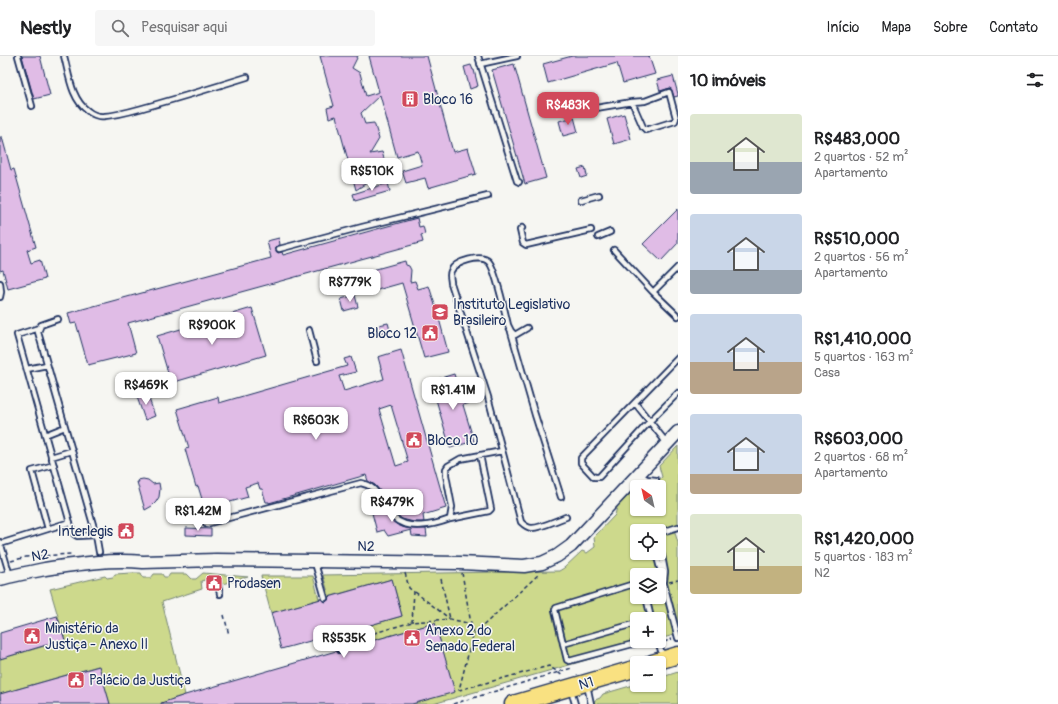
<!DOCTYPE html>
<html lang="pt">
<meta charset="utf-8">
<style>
body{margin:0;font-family:Pangolin,sans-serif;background:#f6f6f6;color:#202124;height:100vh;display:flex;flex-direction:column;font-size:15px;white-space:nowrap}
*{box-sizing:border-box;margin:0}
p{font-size:13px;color:#757577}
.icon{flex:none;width:22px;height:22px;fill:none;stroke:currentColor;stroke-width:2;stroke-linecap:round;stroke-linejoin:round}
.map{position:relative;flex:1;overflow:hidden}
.sheet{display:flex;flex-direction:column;background:#fff;width:380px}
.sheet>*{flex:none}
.needle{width:26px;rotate:326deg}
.fabs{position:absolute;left:630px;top:424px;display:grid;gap:8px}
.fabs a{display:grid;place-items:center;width:36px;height:36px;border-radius:4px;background:#fff;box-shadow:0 1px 3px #0004;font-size:20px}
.price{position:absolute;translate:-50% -34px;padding:0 9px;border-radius:8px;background:#fff;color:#222;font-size:13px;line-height:26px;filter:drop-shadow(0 1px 2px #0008)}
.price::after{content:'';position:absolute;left:50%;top:24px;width:12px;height:9px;margin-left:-6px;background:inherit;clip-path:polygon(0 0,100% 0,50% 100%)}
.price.active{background:#d1495b;color:#fff}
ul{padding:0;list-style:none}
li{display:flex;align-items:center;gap:12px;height:100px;padding:0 12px}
li span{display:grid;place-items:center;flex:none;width:112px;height:80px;border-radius:4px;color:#555}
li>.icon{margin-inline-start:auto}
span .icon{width:48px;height:48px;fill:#fffc;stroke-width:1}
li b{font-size:17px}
h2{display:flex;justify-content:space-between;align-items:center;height:48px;padding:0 12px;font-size:17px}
header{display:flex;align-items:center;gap:24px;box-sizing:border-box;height:56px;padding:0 20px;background:#fff;border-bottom:1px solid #e0e0e0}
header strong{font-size:19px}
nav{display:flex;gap:22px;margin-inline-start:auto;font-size:14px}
.search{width:280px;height:36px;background:#f6f6f6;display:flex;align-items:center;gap:10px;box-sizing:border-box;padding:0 14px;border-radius:4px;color:#757577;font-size:15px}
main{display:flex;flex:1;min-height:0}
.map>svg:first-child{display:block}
.green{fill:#cdd98c;stroke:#748475;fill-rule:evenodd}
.building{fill:#e0bce6;stroke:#1b2f5e;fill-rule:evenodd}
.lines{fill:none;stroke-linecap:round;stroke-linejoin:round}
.lane-casing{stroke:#1b2f5e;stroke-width:8}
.secondary-casing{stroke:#1b2f5e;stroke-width:15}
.highway-casing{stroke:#1b2f5e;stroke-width:19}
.path{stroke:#1b2f5e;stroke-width:1.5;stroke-dasharray:4 3;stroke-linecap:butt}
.lane{stroke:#f6f6f2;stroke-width:4.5}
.secondary{stroke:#f6f6f2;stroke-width:12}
.highway{stroke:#f9e181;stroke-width:16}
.path-bridge{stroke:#1b2f5e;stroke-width:1.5;stroke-dasharray:4 3;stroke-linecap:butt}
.labels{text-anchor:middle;stroke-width:3;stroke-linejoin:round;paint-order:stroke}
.poi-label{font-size:14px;fill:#1b2f5e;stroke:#f6f6f2;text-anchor:start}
.street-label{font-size:14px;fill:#1b2f5e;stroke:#f6f6f2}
</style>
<header>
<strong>Nestly</strong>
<div class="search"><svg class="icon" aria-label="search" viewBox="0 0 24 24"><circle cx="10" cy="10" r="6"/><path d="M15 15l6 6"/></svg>Pesquisar aqui</div>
<nav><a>Início</a><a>Mapa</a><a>Sobre</a><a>Contato</a></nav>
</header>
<main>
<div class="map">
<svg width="678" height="648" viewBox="0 0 678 648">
<rect width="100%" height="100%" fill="#f6f6f2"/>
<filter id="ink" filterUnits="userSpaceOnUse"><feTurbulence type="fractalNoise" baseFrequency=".025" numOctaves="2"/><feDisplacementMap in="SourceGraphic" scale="8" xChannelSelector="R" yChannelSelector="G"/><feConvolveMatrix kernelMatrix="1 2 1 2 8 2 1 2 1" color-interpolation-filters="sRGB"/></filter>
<g filter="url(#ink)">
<!-- green -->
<path class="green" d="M 678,390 L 678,472 L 674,473 L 678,487 L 678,578 L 659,583 L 659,563 L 637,563 L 637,585 L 653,585 L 433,648 L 412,648 L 454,635 L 435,567 L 364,587 L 360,572 L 402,560 L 392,523 L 271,557 L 261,520 L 313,520 L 319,543 L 329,540 L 323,519 L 559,515 L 564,512 L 582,495 L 587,497 L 595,491 L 594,481 L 615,459 L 617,451 L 634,434 L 637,437 L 637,453 L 659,453 L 659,431 L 651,431 L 662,421 L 659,410 ZM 637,475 L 659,475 L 659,497 L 637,497 ZM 637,519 L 659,519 L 659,541 L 637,541 Z
M 132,517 L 141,517 L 143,522 L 151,522 L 154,518 L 162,518 L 164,521 L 168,521 L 170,518 L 187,518 L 192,523 L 196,523 L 203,517 L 248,521 L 222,528 L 220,520 L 201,525 L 202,533 L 162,546 L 185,639 L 172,643 L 173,648 L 110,648 L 98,610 L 0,638 L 0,603 L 65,584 L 50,533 L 105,520 L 107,522 L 113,521 L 115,518 Z
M 678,616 L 678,648 L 593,648 L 595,644 L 600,642 L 603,638 L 637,628 L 637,629 L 659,629 L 659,622 Z"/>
<!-- building -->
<path class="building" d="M 22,0 L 40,0 L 50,39 L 34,43 Z
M 320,0 L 358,0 L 352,12 L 360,17 L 366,40 L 379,36 L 369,0 L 427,0 L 453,96 L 468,92 L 476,118 L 428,132 L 425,122 L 406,127 L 402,115 L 422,109 L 418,95 L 397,101 L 380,39 L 361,57 L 365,68 L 374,67 L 375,70 L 379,83 L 370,98 L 382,96 L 387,113 L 386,114 L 356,134 L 336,60 L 329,62 L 327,52 L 334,50 Z
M 572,0 L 649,0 L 655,18 L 623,27 L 617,7 L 548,27 L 543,8 Z
M 514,8 L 546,122 L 525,128 L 492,14 Z
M 471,9 L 473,14 L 474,14 L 478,30 L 470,33 L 464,11 Z
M 673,20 L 678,38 L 678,40 L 674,41 L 672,35 L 670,32 L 660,35 L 657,24 Z
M 624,58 L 631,83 L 614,88 L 607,63 Z
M 574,61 L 578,76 L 563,80 L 559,65 Z
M 0,81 L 2,81 L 11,114 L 14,113 L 36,191 L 27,194 L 31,207 L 40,204 L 45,223 L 8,233 L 3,214 L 0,215 Z
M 585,111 L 587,120 L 581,122 L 578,113 Z
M 388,127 L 390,135 L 355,145 L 353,138 Z
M 678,153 L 678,187 L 661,205 L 643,188 Z
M 417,162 L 419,171 L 423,170 L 425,178 L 421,179 L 423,186 L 128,267 L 136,297 L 88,309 L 76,267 L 71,268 L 68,257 L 271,202 L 267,185 L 279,182 L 280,189 L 276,191 L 276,194 L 278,197 L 282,196 L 283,199 Z
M 405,205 L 406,209 L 409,210 L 411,214 L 410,226 L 415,225 L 418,233 L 429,230 L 436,252 L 445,249 L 447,256 L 438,259 L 448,296 L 424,302 L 402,227 L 363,238 L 358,218 Z
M 355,239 L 358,251 L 344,255 L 341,243 Z
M 252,252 L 266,299 L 171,327 L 157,280 Z
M 388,267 L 390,274 L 381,277 L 379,269 Z
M 401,294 L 446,452 L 423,459 L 424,466 L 414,466 L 402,463 L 395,457 L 379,434 L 375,429 L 368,425 L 366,419 L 269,447 L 269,446 L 266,446 L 262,433 L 260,433 L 258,427 L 245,431 L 248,441 L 205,453 L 198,430 L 196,431 L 185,393 L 189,392 L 177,353 L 218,341 L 219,347 L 347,310 L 344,303 L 351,301 L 356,316 L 339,320 L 344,335 L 384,323 L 378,301 ZM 391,349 L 408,406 L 396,410 L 379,353 Z
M 454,318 L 461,341 L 470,339 L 473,346 L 463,349 L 474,385 L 450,392 L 431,326 L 431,325 Z
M 147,337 L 155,360 L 145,364 L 137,341 Z
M 143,423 L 148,424 L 153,428 L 159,427 L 160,433 L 159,441 L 156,446 L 152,450 L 145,454 L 137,426 L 139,426 L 138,424 Z
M 371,436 L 392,465 L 398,469 L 406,472 L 414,473 L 426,473 L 427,481 L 412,480 L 411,474 L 388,480 L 384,474 L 377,476 L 372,457 L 377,456 Z
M 186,472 L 211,473 L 211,480 L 186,479 Z
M 392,523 L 402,560 L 360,572 L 364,587 L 435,567 L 455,636 L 412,648 L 161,648 L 161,647 L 185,639 L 336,595 L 339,597 L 341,597 L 343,595 L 344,593 L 348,592 L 344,576 L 340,577 L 337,574 L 333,576 L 332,579 L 281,593 L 271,557 L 321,543 L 323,545 L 326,546 L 328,544 L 329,541 Z
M 57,560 L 65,584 L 62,585 L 64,591 L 55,594 L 53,587 L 0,603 L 0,577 Z
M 99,610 L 110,648 L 1,648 L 0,638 Z"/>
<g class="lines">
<!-- lane casing -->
<g class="lane-casing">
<path id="lane" d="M 18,0 L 32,50
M 64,0 C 69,18 71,43 88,55 C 93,59 99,61 105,60 C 120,59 135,54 150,50 C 182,41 215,31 247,21
M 478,0 L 517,125 L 519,126
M 480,8 L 517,0
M 578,55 L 632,46 L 645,45 L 669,36 L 676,62 L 675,65 L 646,74 L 643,71 L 632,46
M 581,144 L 599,139
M 522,172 L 520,174 L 523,187 L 526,189 L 591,174
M 598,181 L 610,176
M 279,193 L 362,171 L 488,140
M 614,194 L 653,236 L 678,260
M 0,227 L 1,236 L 0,241
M 653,236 L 678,211
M 58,263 L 41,269 L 38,276 L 96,479 L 99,496
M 39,272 L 17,279 L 72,474 L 74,478 L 77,480 L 96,479
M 527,272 L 515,279 L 511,275 L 508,269 C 505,257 496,214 489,206 C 482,198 455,205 451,215 C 449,219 451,223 451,227 L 488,341 L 521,466 C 524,469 527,472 532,472 C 541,472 557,464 566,461
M 309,274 L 317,305
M 511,276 L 535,359 L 561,441
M 678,302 L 581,402 L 581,407 L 594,421 L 599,421 L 650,365 L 678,337
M 27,313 L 47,309
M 635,347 L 666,386
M 45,379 L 65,371
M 51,401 L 71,395
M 639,419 L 647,423 L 656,424
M 450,463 L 489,455 L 491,453 L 480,399
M 206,468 L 361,427 C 371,429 375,434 380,441 C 385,448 389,456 394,462 C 408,475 434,469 450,463 L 452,451 L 446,419 L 446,413 L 448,410 L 460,403 L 502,395
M 48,473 L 32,415 L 54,409
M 659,477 L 678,471
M 0,486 L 10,520
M 0,488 L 70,466
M 656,497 L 678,582
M 662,500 L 665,516 L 664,525
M 315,507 L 325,542
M 637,527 L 556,552 L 555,554 L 567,604 L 569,605 L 644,585
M 218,529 L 220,538
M 646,541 L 651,562 L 650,563
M 647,545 L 667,540
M 336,578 L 340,594
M 658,585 L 663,601
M 563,588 L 637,567
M 587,629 L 591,648
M 571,634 L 575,648"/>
</g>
<!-- secondary casing -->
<g class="secondary-casing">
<path id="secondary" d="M 0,523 C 15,519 30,516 45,513 C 77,508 110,503 143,506 L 216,504 L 314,505 L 460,507 L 524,510 L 542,507 L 557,500 L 571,490 L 678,376"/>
</g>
<!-- highway casing -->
<g class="highway-casing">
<path id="highway" d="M 652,607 L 678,599
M 513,648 L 637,612"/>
</g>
<!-- path -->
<path class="path" d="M 11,505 L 26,501 L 71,498
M 405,517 L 409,532 L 414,536 L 412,566
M 462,517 L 473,579 L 459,634 L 549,610 L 563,620
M 441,523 L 450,563
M 669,526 L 678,524
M 415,536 L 450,563
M 370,574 L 371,578 L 412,566 L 450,563 L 471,568
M 473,579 L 539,518
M 664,586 L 672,583
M 453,648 L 572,612"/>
<!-- lane -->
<use href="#lane" class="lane"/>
<!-- secondary -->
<use href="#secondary" class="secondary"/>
<!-- highway -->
<use href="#highway" class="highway"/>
<!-- path-bridge -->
<path class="path-bridge" d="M 224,559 L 229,579"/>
</g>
</g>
<!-- icons -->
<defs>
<g id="building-square" transform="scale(0.9)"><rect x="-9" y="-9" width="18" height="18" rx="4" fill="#d1495b" stroke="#f6f6f2"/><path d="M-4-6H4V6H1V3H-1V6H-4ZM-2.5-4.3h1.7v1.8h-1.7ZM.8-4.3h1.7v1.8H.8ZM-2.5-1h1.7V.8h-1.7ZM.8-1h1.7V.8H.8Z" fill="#fff"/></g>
<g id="university-square" transform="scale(0.9)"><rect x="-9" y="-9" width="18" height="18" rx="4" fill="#d1495b" stroke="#f6f6f2"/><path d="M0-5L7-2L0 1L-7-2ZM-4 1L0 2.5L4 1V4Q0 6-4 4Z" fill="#fff"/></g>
<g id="civic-square" transform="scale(0.9)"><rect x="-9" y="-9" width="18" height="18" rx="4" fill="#d1495b" stroke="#f6f6f2"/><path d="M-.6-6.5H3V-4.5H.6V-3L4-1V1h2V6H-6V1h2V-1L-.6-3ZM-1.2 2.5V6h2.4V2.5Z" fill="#fff"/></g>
</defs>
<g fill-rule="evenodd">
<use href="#building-square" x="410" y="43"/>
<use href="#university-square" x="440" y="256"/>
<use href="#civic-square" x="430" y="277"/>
<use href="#civic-square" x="414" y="384"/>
<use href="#civic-square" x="126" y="475"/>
<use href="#civic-square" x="214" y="527"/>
<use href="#civic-square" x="32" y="580"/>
<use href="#civic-square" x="412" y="582"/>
<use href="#civic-square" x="76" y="624"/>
</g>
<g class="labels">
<!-- poi labels -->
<g class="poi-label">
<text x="423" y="48">Bloco 16</text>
<text x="453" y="253">Instituto Legislativo<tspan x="453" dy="16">Brasileiro</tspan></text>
<text x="417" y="282" text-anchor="end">Bloco 12</text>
<text x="427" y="389">Bloco 10</text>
<text x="113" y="480" text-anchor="end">Interlegis</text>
<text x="227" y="532">Prodasen</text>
<text x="45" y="577">Ministério da<tspan x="45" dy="16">Justiça - Anexo II</tspan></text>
<text x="425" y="579">Anexo 2 do<tspan x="425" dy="16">Senado Federal</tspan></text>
<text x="89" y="629">Palácio da Justiça</text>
</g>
<!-- street labels -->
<g class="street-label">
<text transform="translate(366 490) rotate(1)" y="5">N2</text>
<text transform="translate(40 499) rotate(-10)" y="5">N2</text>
<text transform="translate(586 627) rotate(-16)" y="5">N1</text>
</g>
</g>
</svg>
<div class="fabs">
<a><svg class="needle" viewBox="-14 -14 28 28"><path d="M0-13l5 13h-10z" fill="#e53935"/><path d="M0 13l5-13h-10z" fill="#757577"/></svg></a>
<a><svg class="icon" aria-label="locate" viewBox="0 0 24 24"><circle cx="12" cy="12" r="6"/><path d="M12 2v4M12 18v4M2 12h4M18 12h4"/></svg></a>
<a><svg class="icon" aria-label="layers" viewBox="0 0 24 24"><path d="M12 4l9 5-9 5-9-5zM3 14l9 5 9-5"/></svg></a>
<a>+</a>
<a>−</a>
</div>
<b class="price active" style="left:568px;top:70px">R$483K</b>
<b class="price" style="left:372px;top:136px">R$510K</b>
<b class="price" style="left:350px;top:247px">R$779K</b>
<b class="price" style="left:212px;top:290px">R$900K</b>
<b class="price" style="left:146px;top:350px">R$469K</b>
<b class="price" style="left:453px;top:355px">R$1.41M</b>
<b class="price" style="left:316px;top:385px">R$603K</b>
<b class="price" style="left:392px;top:467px">R$479K</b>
<b class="price" style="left:198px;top:476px">R$1.42M</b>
<b class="price" style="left:344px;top:603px">R$535K</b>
</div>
<section class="sheet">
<h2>10 imóveis<svg class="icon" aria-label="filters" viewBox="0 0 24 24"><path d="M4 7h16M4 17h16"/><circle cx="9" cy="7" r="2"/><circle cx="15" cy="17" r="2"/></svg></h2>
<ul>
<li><span style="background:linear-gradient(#dfe7d0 60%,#9aa5b1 0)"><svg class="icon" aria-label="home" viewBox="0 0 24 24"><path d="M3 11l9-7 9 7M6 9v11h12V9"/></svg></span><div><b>R$483,000</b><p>2 quartos · 52 m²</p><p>Apartamento</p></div></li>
<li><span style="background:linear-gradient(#c9d6e8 70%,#9aa5b1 0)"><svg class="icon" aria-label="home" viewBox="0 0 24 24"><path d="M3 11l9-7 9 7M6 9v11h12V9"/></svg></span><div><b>R$510,000</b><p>2 quartos · 56 m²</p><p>Apartamento</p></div></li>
<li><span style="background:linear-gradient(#c9d6e8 60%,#b9a48a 0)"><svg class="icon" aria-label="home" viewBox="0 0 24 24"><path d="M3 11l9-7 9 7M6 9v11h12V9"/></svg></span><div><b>R$1,410,000</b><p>5 quartos · 163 m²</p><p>Casa</p></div></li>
<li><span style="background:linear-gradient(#c9d6e8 75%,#b9a48a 0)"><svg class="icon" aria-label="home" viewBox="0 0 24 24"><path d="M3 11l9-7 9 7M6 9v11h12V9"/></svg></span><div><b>R$603,000</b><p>2 quartos · 68 m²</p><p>Apartamento</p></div></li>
<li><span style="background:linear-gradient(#dfe7d0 65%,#c2b280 0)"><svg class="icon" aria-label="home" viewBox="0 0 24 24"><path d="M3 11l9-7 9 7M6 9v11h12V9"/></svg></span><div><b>R$1,420,000</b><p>5 quartos · 183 m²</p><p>N2</p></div></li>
</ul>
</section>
</main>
